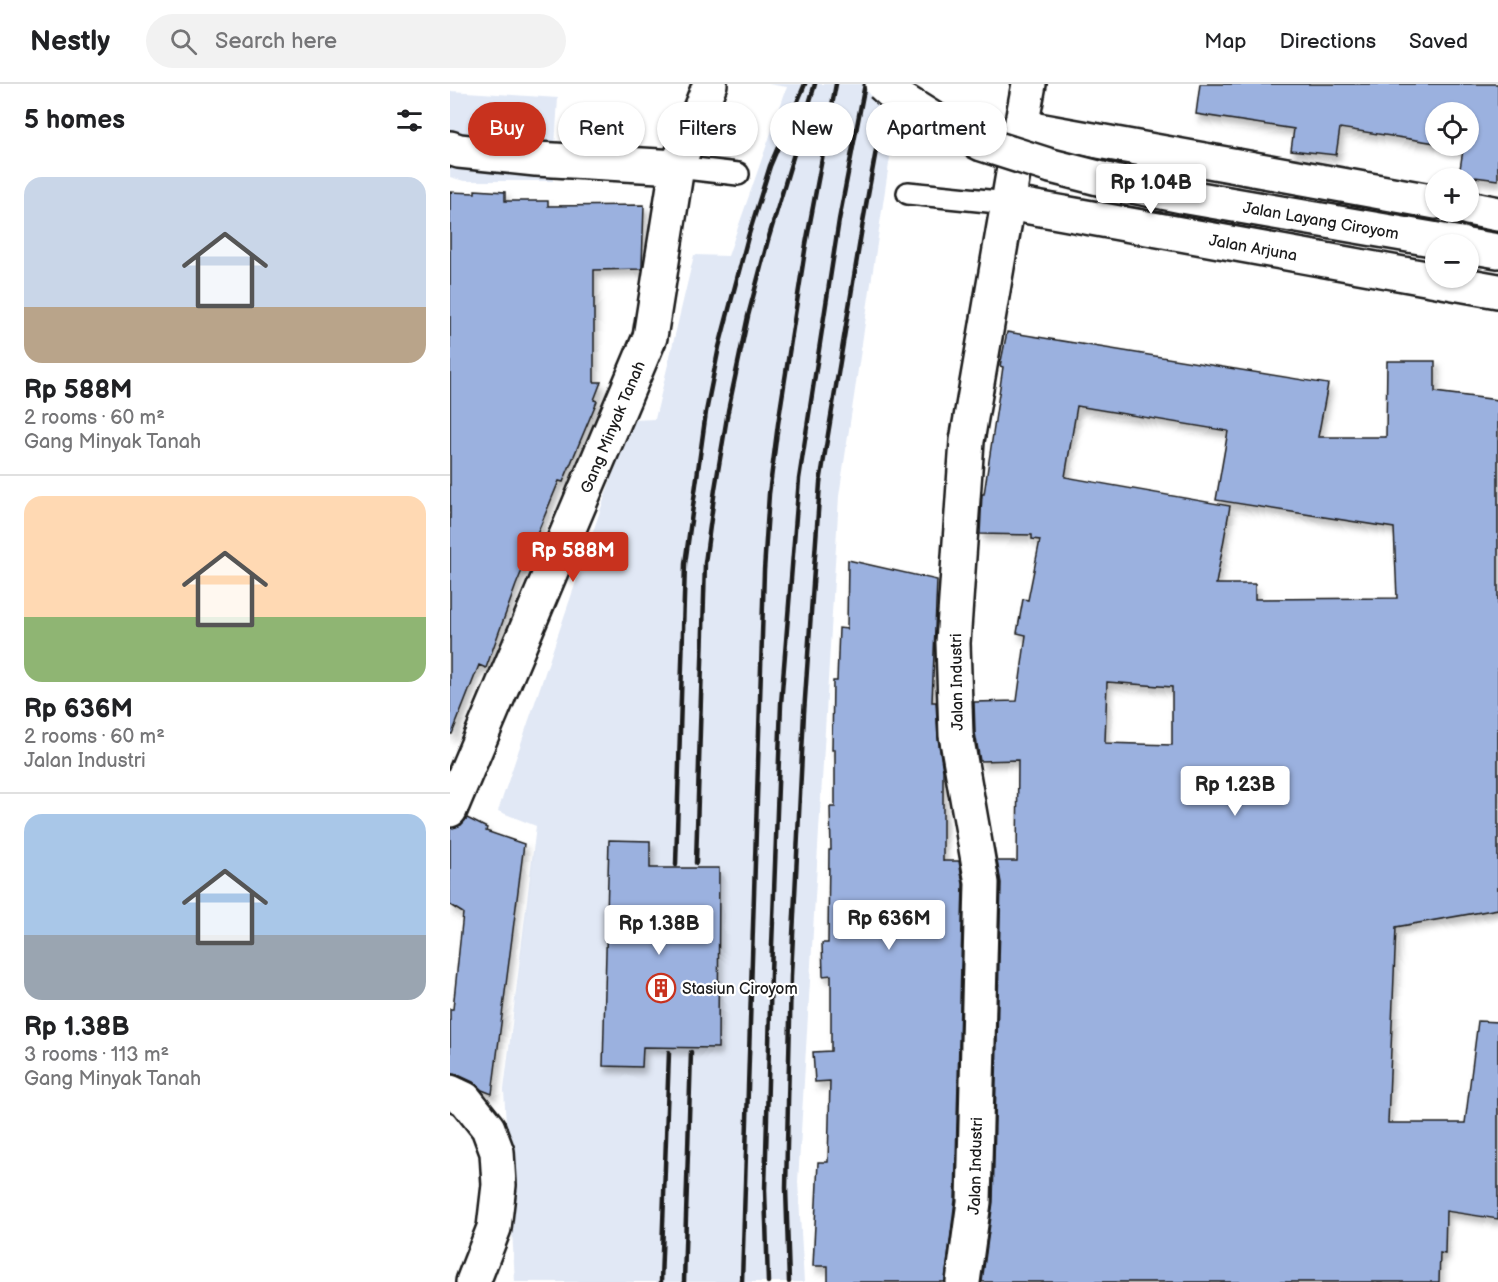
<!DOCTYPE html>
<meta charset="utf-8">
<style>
body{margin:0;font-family:"Balsamiq Sans",sans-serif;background:#f2f2f2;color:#202124;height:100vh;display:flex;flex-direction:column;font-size:22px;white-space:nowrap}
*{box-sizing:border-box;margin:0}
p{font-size:20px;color:#757577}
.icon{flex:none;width:33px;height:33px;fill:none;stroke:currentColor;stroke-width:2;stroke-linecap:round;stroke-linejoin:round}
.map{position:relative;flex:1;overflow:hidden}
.side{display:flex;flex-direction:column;background:#fff;width:450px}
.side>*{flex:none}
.guide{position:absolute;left:18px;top:18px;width:570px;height:54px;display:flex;gap:12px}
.fabs{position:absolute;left:975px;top:18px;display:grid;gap:12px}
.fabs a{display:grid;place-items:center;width:54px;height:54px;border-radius:50%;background:#fff;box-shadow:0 2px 4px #0004;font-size:30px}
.price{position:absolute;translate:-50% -51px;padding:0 14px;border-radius:6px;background:#fff;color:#222;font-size:20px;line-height:39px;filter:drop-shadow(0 2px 3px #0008)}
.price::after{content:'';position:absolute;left:50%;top:36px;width:18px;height:14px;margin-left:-9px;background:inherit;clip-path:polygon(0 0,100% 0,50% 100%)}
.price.current{background:#c8321e;color:#fff}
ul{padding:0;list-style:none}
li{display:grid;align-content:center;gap:12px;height:318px;padding:0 24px}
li+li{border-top:2px solid #e0e0e0}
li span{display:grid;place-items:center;height:186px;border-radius:18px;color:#555}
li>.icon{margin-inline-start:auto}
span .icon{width:108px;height:108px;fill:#fffc;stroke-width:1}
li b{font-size:26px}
h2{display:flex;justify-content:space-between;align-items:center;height:72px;padding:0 24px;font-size:26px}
.tag{padding:0 21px;border-radius:27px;background:#fff;box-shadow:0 2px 4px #0004;font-size:21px;line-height:54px}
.tag.current{background:#c8321e;color:#fff}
header{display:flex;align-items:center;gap:36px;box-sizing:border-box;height:84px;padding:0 30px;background:#fff;border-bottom:2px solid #e0e0e0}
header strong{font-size:28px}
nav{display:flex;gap:33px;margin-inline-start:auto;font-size:21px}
.search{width:420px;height:54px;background:#f2f2f2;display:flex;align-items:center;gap:15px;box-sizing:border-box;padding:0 21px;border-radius:33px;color:#757577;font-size:22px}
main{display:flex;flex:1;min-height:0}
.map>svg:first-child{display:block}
.built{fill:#e1e8f5}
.building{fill:#9bb1df;stroke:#1c1c1c;stroke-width:1.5;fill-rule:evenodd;filter:url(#shadow)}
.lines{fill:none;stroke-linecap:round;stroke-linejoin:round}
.lane-casing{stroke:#1c1c1c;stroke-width:26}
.street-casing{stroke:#1c1c1c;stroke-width:38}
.secondary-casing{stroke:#1c1c1c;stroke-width:38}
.lane{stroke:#fff;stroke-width:21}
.street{stroke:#fff;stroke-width:33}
.secondary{stroke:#fff;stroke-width:33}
.rail{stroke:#1c1c1c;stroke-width:4.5}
.secondary-bridge-casing{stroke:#1c1c1c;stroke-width:38;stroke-linecap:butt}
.secondary-bridge{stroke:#fff;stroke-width:33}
.labels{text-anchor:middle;stroke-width:4.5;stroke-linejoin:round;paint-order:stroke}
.street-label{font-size:16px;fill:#1c1c1c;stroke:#fff}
.poi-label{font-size:16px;fill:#1c1c1c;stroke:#fff;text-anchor:start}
</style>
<header>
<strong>Nestly</strong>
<div class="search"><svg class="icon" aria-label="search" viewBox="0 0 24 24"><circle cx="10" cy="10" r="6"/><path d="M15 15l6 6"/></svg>Search here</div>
<nav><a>Map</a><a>Directions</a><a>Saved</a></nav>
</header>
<main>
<section class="side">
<h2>5 homes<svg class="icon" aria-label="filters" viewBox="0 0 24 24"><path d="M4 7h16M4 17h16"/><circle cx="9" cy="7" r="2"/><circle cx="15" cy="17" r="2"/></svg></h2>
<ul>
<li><span style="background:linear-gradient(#c9d6e8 70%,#b9a48a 0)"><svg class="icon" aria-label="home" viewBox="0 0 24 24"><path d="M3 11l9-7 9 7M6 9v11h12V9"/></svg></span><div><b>Rp 588M</b><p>2 rooms · 60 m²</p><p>Gang Minyak Tanah</p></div></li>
<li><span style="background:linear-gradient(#ffd9b3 65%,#8fb573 0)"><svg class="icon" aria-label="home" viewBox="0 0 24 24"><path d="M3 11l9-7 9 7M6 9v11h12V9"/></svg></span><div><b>Rp 636M</b><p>2 rooms · 60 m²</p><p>Jalan Industri</p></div></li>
<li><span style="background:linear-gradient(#a9c7e8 65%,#9aa5b1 0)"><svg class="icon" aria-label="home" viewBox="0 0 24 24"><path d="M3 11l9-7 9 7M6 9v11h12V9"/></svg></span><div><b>Rp 1.38B</b><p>3 rooms · 113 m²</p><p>Gang Minyak Tanah</p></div></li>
</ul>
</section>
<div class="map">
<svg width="1048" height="1198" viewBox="0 0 1048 1198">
<defs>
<filter id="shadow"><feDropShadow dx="3.5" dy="6" stdDeviation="3" flood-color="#0004"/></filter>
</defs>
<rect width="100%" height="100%" fill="#fff"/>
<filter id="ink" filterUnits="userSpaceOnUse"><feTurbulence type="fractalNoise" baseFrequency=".0167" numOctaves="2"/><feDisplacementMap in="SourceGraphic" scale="12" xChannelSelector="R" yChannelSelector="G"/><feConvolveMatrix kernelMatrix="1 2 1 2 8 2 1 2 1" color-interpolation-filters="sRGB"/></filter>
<g filter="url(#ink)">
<!-- built -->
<path class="built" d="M 318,0 L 451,0 L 389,412 L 348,1098 L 354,1198 L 65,1198 L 54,1006 L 86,742 L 48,727 L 181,336 L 205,335 L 244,171 L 278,172 L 337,3 Z
M 0,7 L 108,14 L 103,97 L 14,97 L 0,93 Z"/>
<!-- building -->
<path class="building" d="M 750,0 L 1048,0 L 1048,96 L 1009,91 L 1013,66 L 996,62 L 1018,62 L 1018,28 L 986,28 L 986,59 L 890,44 L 886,71 L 841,66 L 844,45 L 746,30 Z
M 25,106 L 55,108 L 55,117 L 98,117 L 98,122 L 194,121 L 192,182 L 192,185 L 144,186 L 144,298 L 151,298 L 144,316 L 147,317 L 113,398 L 109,397 L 66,501 L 36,584 L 29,581 L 2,650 L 0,650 L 0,108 L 25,109 Z
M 557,248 L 878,300 L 868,353 L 936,353 L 937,277 L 985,277 L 985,308 L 1048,316 L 1048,825 L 946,843 L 938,1039 L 1015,1039 L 1028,937 L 1048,938 L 1048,1135 L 996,1127 L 995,1170 L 990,1169 L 989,1198 L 532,1198 L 543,1118 L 551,799 L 547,777 L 567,777 L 568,676 L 530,677 L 525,649 L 524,618 L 567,617 L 576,551 L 567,549 L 573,515 L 578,516 L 590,456 L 582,455 L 582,451 L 530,450 L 532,410 L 534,410 L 553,283 L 550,282 ZM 627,322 L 778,347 L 766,416 L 944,444 L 947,514 L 805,515 L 805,500 L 766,500 L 780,422 L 615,393 ZM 657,598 L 722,603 L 722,661 L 655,659 Z
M 398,476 L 487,496 L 482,618 L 486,618 L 488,654 L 493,687 L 493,777 L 509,777 L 513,800 L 505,1116 L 495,1198 L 378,1198 L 378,1182 L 363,1182 L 368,1078 L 378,1078 L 380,997 L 365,998 L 363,968 L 381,967 L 381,891 L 373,892 L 372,859 L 378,859 L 379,766 L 381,766 L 380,723 L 385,723 L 385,666 L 382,666 L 383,597 L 387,597 L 389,544 L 397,545 Z
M 17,734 L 37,744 L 36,747 L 74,760 L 42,1010 L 32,1006 L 23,998 L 8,991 L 0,990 L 0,925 L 3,925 L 13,829 L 0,821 L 0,744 L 11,741 Z
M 159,756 L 200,757 L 200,784 L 269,784 L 268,964 L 193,963 L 192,983 L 153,982 Z"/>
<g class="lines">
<!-- lane casing -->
<g class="lane-casing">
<path id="lane" d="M 227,83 L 288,90
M 458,109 L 558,119"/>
</g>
<!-- street casing -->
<g class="street-casing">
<g id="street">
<path d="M 571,43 L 579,0"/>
<path id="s1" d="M 0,726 L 200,253 L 227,83"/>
<path d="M 0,1008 L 15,1015 L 38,1044 L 47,1068 L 49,1101 L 44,1144 L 23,1198"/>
<path id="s2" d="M 513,1198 L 524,1118 L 532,799 L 506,651 L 503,559 L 517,357 L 558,119"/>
</g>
</g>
<!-- secondary casing -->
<g class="secondary-casing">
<g id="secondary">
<path d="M 0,64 L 9,67 L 86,75 L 227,83 L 260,0"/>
<path id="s3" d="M 986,118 L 571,43 L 558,119 L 1048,207"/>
<path d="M 1018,124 L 1048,130"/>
<path d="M 1018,162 L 1048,167"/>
</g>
</g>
<!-- lane -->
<use href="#lane" class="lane"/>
<!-- street -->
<use href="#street" class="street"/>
<!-- secondary -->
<use href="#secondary" class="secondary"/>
<!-- rail -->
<path class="rail" d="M 246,779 L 255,479 L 265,405 L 278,327 L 298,232 L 318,156 L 365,0
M 226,781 L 235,480 L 256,328 L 269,263 L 298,153 L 320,82 L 355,0
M 211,1198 L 219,968
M 234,1198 L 241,968
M 292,1198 L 314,487 L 319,410 L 328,340 L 356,160 L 386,0
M 318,1198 L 315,1106 L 321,889 L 331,620 L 349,395 L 389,136 L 415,0
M 339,1198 L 336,1104 L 341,892 L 354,629 L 370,399 L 413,138 L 438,0"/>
<!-- secondary-bridge casing -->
<g class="secondary-bridge-casing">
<g id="secondary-bridge">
<path id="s4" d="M 432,0 L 443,10 L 483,35 L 532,60 L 601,82 L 668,99 L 732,112 L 1011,160"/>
</g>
</g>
<!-- secondary-bridge -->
<use href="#secondary-bridge" class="secondary-bridge"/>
</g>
</g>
<!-- icons -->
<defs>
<g id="building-ring" transform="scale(1.5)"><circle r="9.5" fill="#fff" stroke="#c8321e" stroke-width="1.5"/><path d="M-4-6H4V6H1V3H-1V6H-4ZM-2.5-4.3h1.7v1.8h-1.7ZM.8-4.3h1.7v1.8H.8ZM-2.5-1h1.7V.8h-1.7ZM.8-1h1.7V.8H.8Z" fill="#c8321e"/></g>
</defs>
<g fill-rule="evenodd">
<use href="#building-ring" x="211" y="904"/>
</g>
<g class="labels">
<!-- street labels -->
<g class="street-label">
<text dy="6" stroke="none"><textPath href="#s4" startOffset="465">Jalan Layang Ciroyom</textPath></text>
<text dy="6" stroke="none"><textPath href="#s3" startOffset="748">Jalan Arjuna</textPath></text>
<text dy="6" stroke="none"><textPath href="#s1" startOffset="416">Gang Minyak Tanah</textPath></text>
<text transform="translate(506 598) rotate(-91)" y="6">Jalan Industri</text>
<text dy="6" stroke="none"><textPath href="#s2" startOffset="117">Jalan Industri</textPath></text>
</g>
<!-- poi labels -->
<g class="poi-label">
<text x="232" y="910">Stasiun Ciroyom</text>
</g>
</g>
</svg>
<div class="fabs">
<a><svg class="icon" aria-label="locate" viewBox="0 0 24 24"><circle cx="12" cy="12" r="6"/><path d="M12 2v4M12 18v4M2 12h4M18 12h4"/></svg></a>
<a>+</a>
<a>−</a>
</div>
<b class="price" style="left:701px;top:131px">Rp 1.04B</b>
<b class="price current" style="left:123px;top:499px">Rp 588M</b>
<b class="price" style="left:785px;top:733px">Rp 1.23B</b>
<b class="price" style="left:439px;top:867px">Rp 636M</b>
<b class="price" style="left:209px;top:872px">Rp 1.38B</b>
<div class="guide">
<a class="tag current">Buy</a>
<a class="tag">Rent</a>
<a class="tag">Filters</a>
<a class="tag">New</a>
<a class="tag">Apartment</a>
</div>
</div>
</main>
